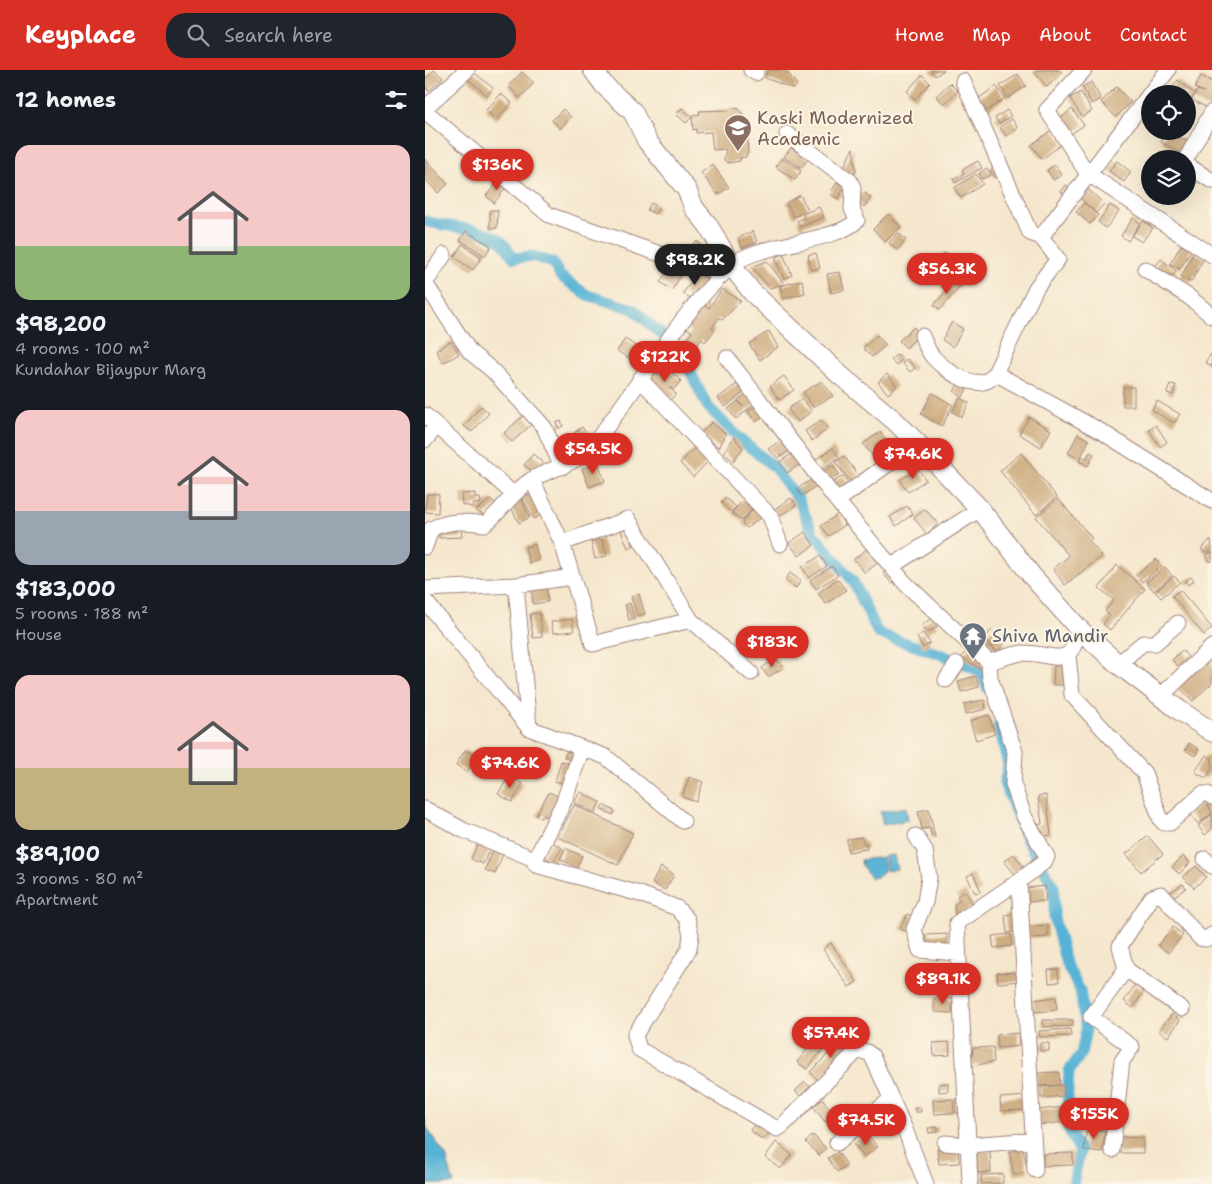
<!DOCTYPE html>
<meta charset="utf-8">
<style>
body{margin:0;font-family:"Shantell Sans",sans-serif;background:#20242c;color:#f1f3f6;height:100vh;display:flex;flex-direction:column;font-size:19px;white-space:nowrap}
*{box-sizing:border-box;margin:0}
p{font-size:16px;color:#9ea1a6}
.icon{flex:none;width:28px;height:28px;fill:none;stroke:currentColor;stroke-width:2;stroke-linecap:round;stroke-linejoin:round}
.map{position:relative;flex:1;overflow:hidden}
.drawer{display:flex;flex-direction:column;background:#171b24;width:425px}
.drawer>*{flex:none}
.controls{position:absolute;left:716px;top:15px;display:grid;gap:10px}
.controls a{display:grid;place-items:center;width:55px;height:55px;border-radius:50%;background:#171b24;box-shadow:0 5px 20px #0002;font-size:25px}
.price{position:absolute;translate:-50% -42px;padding:0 11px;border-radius:18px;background:#d93025;color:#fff;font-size:16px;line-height:32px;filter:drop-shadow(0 1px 2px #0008)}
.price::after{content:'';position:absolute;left:50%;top:30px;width:15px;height:11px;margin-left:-8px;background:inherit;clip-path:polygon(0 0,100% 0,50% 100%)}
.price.on{background:#222;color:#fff}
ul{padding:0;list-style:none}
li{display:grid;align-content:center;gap:10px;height:265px;padding:0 15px}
li span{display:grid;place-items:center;height:155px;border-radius:15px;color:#555}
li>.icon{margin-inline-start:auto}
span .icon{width:90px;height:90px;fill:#fffc;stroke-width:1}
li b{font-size:21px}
h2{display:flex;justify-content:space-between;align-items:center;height:60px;padding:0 15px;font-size:21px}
header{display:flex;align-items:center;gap:30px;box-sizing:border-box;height:70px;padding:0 25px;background:#d93025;color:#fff}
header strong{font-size:24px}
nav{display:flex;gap:28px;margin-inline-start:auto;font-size:18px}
.search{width:350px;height:45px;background:#20242c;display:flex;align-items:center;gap:12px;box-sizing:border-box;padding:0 18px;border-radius:20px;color:#9ea1a6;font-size:19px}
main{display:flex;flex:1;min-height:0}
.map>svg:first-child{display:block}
.water{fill:#57b3d5;stroke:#506980}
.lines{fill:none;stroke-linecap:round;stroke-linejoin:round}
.canal{stroke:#57b3d5;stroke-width:11}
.building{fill:#cead82}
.minor-casing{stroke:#a0837c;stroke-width:17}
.major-casing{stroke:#a0837c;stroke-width:21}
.minor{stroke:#fff;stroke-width:15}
.major{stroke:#fff;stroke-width:19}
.labels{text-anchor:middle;stroke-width:4;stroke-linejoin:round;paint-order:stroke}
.education-label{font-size:18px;fill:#785e54;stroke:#fcf5e5;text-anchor:start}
.worship-label{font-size:18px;fill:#5b616d;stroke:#fcf5e5;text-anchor:start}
</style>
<header>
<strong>Keyplace</strong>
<div class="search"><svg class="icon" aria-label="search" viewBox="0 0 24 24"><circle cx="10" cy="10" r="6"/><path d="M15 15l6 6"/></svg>Search here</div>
<nav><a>Home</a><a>Map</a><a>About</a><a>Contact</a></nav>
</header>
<main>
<section class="drawer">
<h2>12 homes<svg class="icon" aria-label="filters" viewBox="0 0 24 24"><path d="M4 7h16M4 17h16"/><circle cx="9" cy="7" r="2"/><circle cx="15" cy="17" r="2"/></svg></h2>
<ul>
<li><span style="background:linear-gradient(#f6c9c9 65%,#8fb573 0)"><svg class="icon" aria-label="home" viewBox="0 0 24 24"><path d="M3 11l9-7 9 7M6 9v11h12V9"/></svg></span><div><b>$98,200</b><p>4 rooms · 100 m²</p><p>Kundahar Bijaypur Marg</p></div></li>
<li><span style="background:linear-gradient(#f6c9c9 65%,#9aa5b1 0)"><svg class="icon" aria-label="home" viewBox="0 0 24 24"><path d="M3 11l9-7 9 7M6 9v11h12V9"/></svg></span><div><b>$183,000</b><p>5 rooms · 188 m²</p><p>House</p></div></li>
<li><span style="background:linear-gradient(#f6c9c9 60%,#c2b280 0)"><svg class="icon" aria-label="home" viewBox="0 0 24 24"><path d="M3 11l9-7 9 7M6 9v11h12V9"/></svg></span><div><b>$89,100</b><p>3 rooms · 80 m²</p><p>Apartment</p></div></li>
</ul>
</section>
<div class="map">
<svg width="787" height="1114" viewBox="0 0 787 1114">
<rect width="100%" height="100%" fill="#fcf5e5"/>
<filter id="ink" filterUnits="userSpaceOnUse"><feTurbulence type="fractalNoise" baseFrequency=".02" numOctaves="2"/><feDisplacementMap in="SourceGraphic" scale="10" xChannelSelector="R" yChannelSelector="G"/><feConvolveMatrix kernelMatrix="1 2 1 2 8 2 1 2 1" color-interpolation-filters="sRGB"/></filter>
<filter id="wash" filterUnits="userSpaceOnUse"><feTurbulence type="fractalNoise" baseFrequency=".0096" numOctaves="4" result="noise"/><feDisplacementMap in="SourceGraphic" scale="20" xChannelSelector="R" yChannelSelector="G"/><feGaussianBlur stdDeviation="1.12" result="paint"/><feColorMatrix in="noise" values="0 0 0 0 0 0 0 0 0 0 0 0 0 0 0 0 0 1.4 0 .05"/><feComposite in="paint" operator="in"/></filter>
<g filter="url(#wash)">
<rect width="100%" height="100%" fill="#f5e7cd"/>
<!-- water -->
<path class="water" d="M 481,737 L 483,750 L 458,755 L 455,742 Z
M 469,785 L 472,799 L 462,801 L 460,786 Z
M 458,787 L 460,800 L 452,807 L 446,808 L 437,796 L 436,790 Z
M 0,1049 L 3,1060 L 21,1086 L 29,1114 L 0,1114 Z"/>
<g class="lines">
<!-- canal -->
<path class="canal" d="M 0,151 C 22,158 59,157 77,172 C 81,176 85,183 89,188 L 108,186 L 128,193 L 135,206 L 162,225 L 208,239 L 238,266 L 265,301 L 282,336 L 317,371 L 349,397 L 373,429 L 388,463 L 428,511 L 453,563 C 488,577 525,584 557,603 L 562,618
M 574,655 L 583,696 L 579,713 L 601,769 L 629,817 L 629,848 L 641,894 L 655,920 L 661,960 L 656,984 L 644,1001 L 643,1018 L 643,1059 L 655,1081 L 648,1114"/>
</g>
<g id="blocks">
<!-- building -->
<path class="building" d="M 9,0 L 18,8 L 4,21 L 0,17 L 0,9 Z
M 46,0 L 68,18 L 62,25 L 39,6 Z
M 343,0 L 361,0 L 372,15 L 369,19 L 340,8 Z
M 505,0 L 519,0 L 510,6 Z
M 612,0 L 634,0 L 637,3 L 622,17 L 609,2 Z
M 97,2 L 109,13 L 95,28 L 83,16 Z
M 593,4 L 601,16 L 583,28 L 575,16 Z
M 497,5 L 505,13 L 490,29 L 482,21 Z
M 776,6 L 787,12 L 785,39 L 767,30 L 772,20 L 779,22 L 770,18 Z
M 753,10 L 770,24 L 762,33 L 762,24 L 751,24 L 745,19 Z
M 666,12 L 676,29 L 667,34 L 657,17 Z
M 525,13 L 533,21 L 519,34 L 511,26 Z
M 571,16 L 580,28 L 562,41 L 553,29 Z
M 691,17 L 706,32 L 691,47 L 676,32 Z
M 656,22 L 667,41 L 657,47 L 645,28 Z
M 76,24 L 87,33 L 71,50 L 61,40 Z
M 257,38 L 267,47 L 261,53 L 251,44 Z
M 308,38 L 314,39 L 320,48 L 317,49 L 318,53 L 321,52 L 323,84 L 321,85 L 321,87 L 315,88 L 315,91 L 303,93 L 299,90 L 301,79 L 288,80 L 286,62 L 271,63 L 271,59 L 268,60 L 267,46 L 275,44 L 274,41 L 304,40 Z
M 138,39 L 146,47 L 135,59 L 127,50 Z
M 647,39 L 659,55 L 643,66 L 632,51 Z
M 582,40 L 586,46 L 574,54 L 570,48 Z
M 587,49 L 593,58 L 581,66 L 575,57 Z
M 628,59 L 638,73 L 617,89 L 606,75 Z
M 742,61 L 762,71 L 755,83 L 736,72 Z
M 366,78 L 383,89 L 376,98 L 359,87 Z
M 428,78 L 431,102 L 427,106 L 417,101 Z
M 736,81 L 747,87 L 746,89 L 732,87 Z
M 357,88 L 376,101 L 370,110 L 351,97 Z
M 0,89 L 23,114 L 13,123 L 0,109 Z
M 553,91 L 557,98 L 530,113 L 528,109 L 539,104 L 537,100 Z
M 692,91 L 706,102 L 699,112 L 684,101 Z
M 287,94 L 304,117 L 293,125 L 276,103 Z
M 630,95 L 637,105 L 628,110 L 622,100 Z
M 569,97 L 574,105 L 570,108 L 565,100 Z
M 562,98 L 566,105 L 557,109 L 554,103 Z
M 551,104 L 558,114 L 536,128 L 529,118 Z
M 75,109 L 83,115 L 69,133 L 61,126 Z
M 412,112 L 420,117 L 413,129 L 405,124 Z
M 641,115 L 645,118 L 640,125 L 636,122 Z
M 663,119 L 679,134 L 671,143 L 655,128 Z
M 439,122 L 446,128 L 439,137 L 432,131 Z
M 375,125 L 383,139 L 369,147 L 361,133 Z
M 226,133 L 234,137 L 230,144 L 222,140 Z
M 659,133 L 673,145 L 665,154 L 651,142 Z
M 685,135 L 694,141 L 681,158 L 673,152 Z
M 394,137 L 399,147 L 375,157 L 372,151 L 379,148 L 378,144 Z
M 65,140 L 73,140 L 72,158 L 65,158 Z
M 463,144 L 476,157 L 460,172 L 448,159 Z
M 708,148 L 715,153 L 703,171 L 696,166 Z
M 718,151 L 728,158 L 717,172 L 707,166 Z
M 41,161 L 66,176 L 60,186 L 35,170 Z
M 328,161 L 332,172 L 317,178 L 313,168 Z
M 473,163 L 481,170 L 472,180 L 464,173 Z
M 272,171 L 276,176 L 264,185 L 261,180 Z
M 37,174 L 57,187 L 48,200 L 29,187 Z
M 756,175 L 766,181 L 755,199 L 745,194 Z
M 769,182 L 779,188 L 766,212 L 756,207 Z
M 391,183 L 395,198 L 386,200 L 383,185 Z
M 519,183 L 524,186 L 518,194 L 521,197 L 517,203 L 510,197 L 505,204 L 500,200 L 510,186 L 515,189 Z
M 358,184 L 367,205 L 359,209 L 350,188 Z
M 736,189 L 751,201 L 745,210 L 729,198 Z
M 249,191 L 261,198 L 247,220 L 235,212 Z
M 342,191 L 359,214 L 345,218 L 327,197 Z
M 415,202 L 419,220 L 406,223 L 402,204 Z
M 273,203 L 282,209 L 268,230 L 258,223 Z
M 377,210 L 380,223 L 358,229 L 355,216 Z
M 530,210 L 536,215 L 515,240 L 509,235 Z
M 297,219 L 316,231 L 297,250 L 294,248 L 287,258 L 290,260 L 280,272 L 277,269 L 265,284 L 257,275 L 267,262 L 261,257 L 278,234 L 284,238 Z
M 527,252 L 538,259 L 528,277 L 517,270 Z
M 489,257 L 495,264 L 481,278 L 474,271 Z
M 344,261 L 353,277 L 335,290 L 324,274 Z
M 452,265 L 461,275 L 447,287 L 438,278 Z
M 200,269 L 225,285 L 218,297 L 192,281 Z
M 26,271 L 34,284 L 18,293 L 11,280 Z
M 472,284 L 477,290 L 471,295 L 466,289 Z
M 786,284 L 787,285 L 787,297 L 780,292 Z
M 482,289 L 490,298 L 485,302 L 477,293 Z
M 240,296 L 256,311 L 248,320 L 244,317 L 251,324 L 244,331 L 223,311 L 230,302 L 232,305 Z
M 462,304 L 472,316 L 463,324 L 453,312 Z
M 359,306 L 369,320 L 354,330 L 345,316 Z
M 397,311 L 408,326 L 388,337 L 378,322 Z
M 315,312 L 321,321 L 300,337 L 293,328 Z
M 534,312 L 543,317 L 538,327 L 529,322 Z
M 745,314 L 751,315 L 748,325 L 742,323 Z
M 698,317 L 709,317 L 709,336 L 698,336 Z
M 324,322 L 332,332 L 311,349 L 303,339 L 313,331 L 318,337 L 313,330 Z
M 507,323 L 528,335 L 517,356 L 496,344 Z
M 535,328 L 544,333 L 537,347 L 527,342 Z
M 377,329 L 387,341 L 373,352 L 363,339 Z
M 732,331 L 755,344 L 749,353 L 727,340 Z
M 333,334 L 341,344 L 331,352 L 323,342 Z
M 56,336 L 64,343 L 47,362 L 39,356 Z
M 99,345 L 107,354 L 87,372 L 79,363 Z
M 604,347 L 626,360 L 616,377 L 594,364 Z
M 396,350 L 403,359 L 387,371 L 380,361 Z
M 136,351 L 138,356 L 134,358 L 131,353 Z
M 287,352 L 301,364 L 294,378 L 276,363 Z
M 731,355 L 742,372 L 735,377 L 724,360 Z
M 157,357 L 167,370 L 159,376 L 149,363 Z
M 455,362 L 463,373 L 447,385 L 438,374 Z
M 653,364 L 664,370 L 655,389 L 643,383 Z
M 309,367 L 318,378 L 308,391 L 299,383 Z
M 358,369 L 367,379 L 353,388 L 343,379 Z
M 272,375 L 286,388 L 268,407 L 255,393 Z
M 408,378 L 414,387 L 397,399 L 390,390 Z
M 370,382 L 378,392 L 362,403 L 354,392 Z
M 665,382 L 669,384 L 663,396 L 654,391 L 657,386 L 661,389 Z
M 596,383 L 632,427 L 611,445 L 575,401 Z
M 108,384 L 118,393 L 109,403 L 99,395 Z
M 419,386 L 434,406 L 426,412 L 410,392 Z
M 173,393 L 180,411 L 164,417 L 157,399 Z
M 408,395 L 414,404 L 403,411 L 397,402 Z
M 493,399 L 501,410 L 483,422 L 475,410 Z
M 418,406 L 426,417 L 413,426 L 405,414 Z
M 389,408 L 394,414 L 377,426 L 372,419 Z
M 108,422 L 119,443 L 109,449 L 97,428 Z
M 50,423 L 50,428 L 55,428 L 56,433 L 48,434 L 48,437 L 37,435 L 36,424 Z
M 2,424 L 14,424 L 13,443 L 0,442 Z
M 300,428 L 311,437 L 306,442 L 296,433 Z
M 366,428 L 371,435 L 353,447 L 348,440 Z
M 66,429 L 72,435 L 59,445 L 50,441 Z
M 96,429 L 105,447 L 94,453 L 85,435 Z
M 633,429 L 667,468 L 664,471 L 677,486 L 640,515 L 628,499 L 644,486 L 611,447 Z
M 317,431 L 327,439 L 317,451 L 307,443 Z
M 332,435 L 339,445 L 322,458 L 317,453 Z
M 482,436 L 488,444 L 471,456 L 465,447 Z
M 500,439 L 513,454 L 502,464 L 489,448 Z
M 413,444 L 420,455 L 404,466 L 396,456 Z
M 205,454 L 213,473 L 203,478 L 195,458 Z
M 36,456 L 37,467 L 14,468 L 14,458 Z
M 380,462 L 389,475 L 374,486 L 364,473 Z
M 177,469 L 182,486 L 170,489 L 166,472 Z
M 786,469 L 787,479 L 782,484 L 776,479 Z
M 110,474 L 114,490 L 104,493 L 100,477 Z
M 443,478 L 454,492 L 440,503 L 429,489 Z
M 787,482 L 787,491 L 785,492 L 781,486 Z
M 395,486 L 402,496 L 384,508 L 377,497 Z
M 731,489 L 737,496 L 717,512 L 711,505 Z
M 692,495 L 720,519 L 685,560 L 678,554 L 685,545 L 680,541 L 689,530 L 674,518 Z
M 407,496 L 413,505 L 391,519 L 385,510 Z
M 740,497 L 747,506 L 729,521 L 721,512 Z
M 465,498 L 473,509 L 467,514 L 458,503 Z
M 365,503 L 376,511 L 371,518 L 360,510 Z
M 749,506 L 755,512 L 736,528 L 730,522 Z
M 766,507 L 769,511 L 763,515 L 760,511 Z
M 412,509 L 421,520 L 401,534 L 393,523 Z
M 121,515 L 123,532 L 108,534 L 106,517 Z
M 755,520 L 787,558 L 779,565 L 747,526 Z
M 214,524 L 220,544 L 212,546 L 206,527 Z
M 205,533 L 210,548 L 204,550 L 200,535 Z
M 115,543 L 117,567 L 108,568 L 105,544 Z
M 507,548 L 512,557 L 502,563 L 497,555 Z
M 147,549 L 149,561 L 128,563 L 126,552 Z
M 567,560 L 580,573 L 572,582 L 559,568 Z
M 498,563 L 505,573 L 498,578 L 492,567 Z
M 555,567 L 570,582 L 563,589 L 548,576 Z
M 545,578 L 559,592 L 559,601 L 536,587 Z
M 757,580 L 763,587 L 753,596 L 747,590 Z
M 787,584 L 787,613 L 768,631 L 752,615 Z
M 351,588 L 358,598 L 343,607 L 337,598 Z
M 629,596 L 642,596 L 641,615 L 628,615 Z
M 551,606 L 554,617 L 536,622 L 533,611 Z
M 559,630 L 561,639 L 541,644 L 539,634 Z
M 564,645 L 570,664 L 551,670 L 545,651 Z
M 764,673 L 774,679 L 770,686 L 760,680 Z
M 40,680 L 51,686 L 42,702 L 31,695 Z
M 142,681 L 152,686 L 148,692 L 139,687 Z
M 781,685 L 787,689 L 787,699 L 781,708 L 770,702 Z
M 136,691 L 148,694 L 142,715 L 130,711 Z
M 84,706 L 98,714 L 87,732 L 73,724 Z
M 264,707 L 278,712 L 271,732 L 257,727 Z
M 124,722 L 136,728 L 125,749 L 118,745 L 116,748 L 111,745 Z
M 155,722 L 175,732 L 170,743 L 149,733 Z
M 621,725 L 626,765 L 618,766 L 618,762 L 612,762 L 612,755 L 617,754 L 613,726 Z
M 781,731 L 787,743 L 773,754 L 765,744 Z
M 149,735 L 208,763 L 193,795 L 133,767 Z
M 178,735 L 190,741 L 188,745 L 176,739 Z
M 504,739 L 510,767 L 507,768 L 505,758 L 497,759 L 493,741 Z
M 787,744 L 787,759 L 780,765 L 773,756 Z
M 723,766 L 738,784 L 716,802 L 701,784 Z
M 436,767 L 439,773 L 441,773 L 442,779 L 423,782 L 422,769 Z
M 54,770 L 66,775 L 58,794 L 46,789 Z
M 127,772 L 137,778 L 128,792 L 118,786 Z
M 70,775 L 80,779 L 70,804 L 60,800 Z
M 140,778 L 157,786 L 152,797 L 135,789 Z
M 589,784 L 601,800 L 592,807 L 579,791 Z
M 758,786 L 765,793 L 754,804 L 747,797 Z
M 771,796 L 781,807 L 769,818 L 758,807 Z
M 236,797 L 249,805 L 240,820 L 227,813 Z
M 548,803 L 556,821 L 550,823 L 542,806 Z
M 758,814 L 761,818 L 747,828 L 744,823 Z
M 620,816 L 621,831 L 604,832 L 602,818 Z
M 540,821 L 549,836 L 530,847 L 529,835 L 535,830 L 532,826 Z
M 592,843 L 594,861 L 582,863 L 580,845 Z
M 482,844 L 489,847 L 483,862 L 475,859 Z
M 623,855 L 623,867 L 604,868 L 603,856 Z
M 748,857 L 758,865 L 743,883 L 733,875 Z
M 522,864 L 522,876 L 501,876 L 501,865 Z
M 586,864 L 587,876 L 569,878 L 567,866 Z
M 406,873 L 432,912 L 424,917 L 398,879 Z
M 633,899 L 634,912 L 624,913 L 623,900 Z
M 595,902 L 596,911 L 573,913 L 572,903 Z
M 528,903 L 529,913 L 509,914 L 509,904 Z
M 710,915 L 719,921 L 708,938 L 699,931 Z
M 631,927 L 632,940 L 610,942 L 608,930 Z
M 509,928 L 528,929 L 527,943 L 509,942 Z
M 747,944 L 755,950 L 743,967 L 734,961 Z
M 617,950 L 648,950 L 648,956 L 618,957 Z
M 403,954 L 414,968 L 406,975 L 394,962 Z
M 645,959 L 646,966 L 615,967 L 614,961 Z
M 593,963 L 594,976 L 573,978 L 572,965 Z
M 419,968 L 427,976 L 393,1010 L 385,1002 Z
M 391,969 L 401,976 L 382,999 L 372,992 Z
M 524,972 L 525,985 L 509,986 L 508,973 Z
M 615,973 L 624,973 L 624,981 L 615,981 Z
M 568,977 L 569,992 L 546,996 L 548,978 Z
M 634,1002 L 635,1015 L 612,1016 L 612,1003 Z
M 380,1012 L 385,1017 L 375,1026 L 370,1021 Z
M 523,1013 L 523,1021 L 514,1022 L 514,1014 Z
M 639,1015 L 639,1026 L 616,1028 L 616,1017 Z
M 602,1026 L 602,1040 L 576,1041 L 575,1028 Z
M 398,1029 L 409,1045 L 400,1052 L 388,1036 Z
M 528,1029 L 529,1043 L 509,1044 L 508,1030 Z
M 530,1029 L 538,1029 L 539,1042 L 531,1043 Z
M 638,1037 L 640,1052 L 615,1055 L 613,1040 Z
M 490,1038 L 496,1038 L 496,1042 L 490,1042 Z
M 333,1050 L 346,1061 L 338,1070 L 325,1060 Z
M 513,1057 L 513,1062 L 504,1063 L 503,1058 Z
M 662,1058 L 680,1061 L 677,1082 L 659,1080 Z
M 442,1064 L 453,1077 L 439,1087 L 429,1074 Z
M 388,1065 L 401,1078 L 394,1086 L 381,1072 Z
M 694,1067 L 718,1068 L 718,1083 L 694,1083 Z
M 351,1072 L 367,1085 L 355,1099 L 340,1087 Z
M 533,1077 L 534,1093 L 514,1094 L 512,1079 Z
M 598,1079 L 603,1102 L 589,1105 L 584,1082 Z
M 565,1081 L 566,1102 L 552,1103 L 551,1082 Z
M 413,1082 L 422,1095 L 412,1102 L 403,1088 Z
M 648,1083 L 648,1095 L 618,1096 L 618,1084 Z
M 578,1104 L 578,1113 L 557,1114 L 556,1105 Z"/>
</g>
</g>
<g filter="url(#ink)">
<use href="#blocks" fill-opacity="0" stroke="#a0837c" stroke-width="1"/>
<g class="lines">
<!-- minor casing -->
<g class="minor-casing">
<path id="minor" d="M 326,0 L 331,3
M 659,0 L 622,40 L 662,103 L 787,185
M 538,11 L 605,163 L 616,167 L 633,189 L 611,218 L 570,303 L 677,362 L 787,431
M 0,38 L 42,0
M 0,41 L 124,145 L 252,190 L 287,199 L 306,195
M 761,89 L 787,42
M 762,95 L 787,111
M 616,167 L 743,0
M 720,199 L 764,227 L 787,246
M 0,213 L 45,282 L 68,301 L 119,357 L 137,397
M 0,213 L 19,185
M 497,266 C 500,273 503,282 508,287 C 521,302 557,326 570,303
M 302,288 L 412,431 L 480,513 L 564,592 L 565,608 L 590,682 L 588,714 L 599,746 L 622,787 L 619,792 L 594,811 L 532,853 L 545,1111
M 215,309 L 345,446 L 355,474
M 0,345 L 88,424
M 0,370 L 12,356
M 107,410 L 137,473 L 168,574 L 266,550
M 412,431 L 492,373
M 137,473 L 203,449 L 266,550 L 326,603
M 0,477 L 6,459 C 24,450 40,451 60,454 C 77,441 87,422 106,410 C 130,396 151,396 170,372 C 216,315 251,247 306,196 C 329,173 415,172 432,150 L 427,139 L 428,118 L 425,111 L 362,64
M 467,496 L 555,439
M 91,515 L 104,658
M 0,519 L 91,515 L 141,508 L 147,505
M 0,531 L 104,658 L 181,687 L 258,751
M 643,585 L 647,625 L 719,703 L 736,750 L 739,753 L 745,753 L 777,724 L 783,724 L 787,727
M 564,592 C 575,589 587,584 598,583 C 630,583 645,602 654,559
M 693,594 L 718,573 L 730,573 L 753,553
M 521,610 L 532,594
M 736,626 L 787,577
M 153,678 L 155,684 L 139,731 L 109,792 L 111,795 L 215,824 L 252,838 L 262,849 L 266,865 L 264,879 L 210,965 L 214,979 L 352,1059 L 357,1056 L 432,981 L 442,982 L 447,986 L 479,1057 L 501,1114
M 0,739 L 38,760 L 109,789
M 491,766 L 500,780 L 504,808 L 500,832 L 489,859 L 495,880 L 533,883
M 780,789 L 787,796
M 594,811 L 610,1100
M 701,899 L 757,939
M 412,1073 L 466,1029
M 520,1073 L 544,1075 L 608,1070
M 687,1080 L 697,991 L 707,977 L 666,947 L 701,899 L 695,876 L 727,827 L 736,824 L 775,868 L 781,869 L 787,865"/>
</g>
<!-- major casing -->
<g class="major-casing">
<path id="major" d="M 168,0 L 179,15 L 208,42 L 222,71 L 262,120 L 269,138 L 283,155 L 306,195 L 327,222 L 415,305 L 470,351 L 492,373 L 555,439 L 607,506 L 654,559 L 693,594 L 754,640 L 787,662"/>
</g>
<!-- minor -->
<use href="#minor" class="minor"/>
<!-- major -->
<use href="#major" class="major"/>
</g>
</g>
<!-- icons -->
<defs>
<g id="school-pin" transform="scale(1.4375)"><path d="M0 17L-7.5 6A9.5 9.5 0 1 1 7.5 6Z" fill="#8d6e63" stroke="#fcf5e5"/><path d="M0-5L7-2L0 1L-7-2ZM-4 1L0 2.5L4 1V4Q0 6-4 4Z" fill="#fff"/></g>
<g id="temple-pin" transform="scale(1.4375)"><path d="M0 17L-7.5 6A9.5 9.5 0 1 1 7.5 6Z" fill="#6b7280" stroke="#fcf5e5"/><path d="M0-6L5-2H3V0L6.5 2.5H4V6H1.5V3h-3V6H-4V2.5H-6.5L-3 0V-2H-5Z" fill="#fff"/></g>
</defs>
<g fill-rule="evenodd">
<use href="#school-pin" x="313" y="58"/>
<use href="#temple-pin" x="548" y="566"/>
</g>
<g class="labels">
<!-- education labels -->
<g class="education-label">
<text x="332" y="54">Kaski Modernized<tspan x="332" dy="21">Academic</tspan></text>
</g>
<!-- worship labels -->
<g class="worship-label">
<text x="567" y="572">Shiva Mandir</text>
</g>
</g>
</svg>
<div class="controls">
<a><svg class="icon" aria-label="locate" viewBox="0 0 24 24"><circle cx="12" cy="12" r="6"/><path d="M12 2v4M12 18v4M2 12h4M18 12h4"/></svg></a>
<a><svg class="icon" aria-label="layers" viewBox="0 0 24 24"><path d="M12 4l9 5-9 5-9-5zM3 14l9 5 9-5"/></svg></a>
</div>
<b class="price" style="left:72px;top:121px">$136K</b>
<b class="price on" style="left:270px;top:216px">$98.2K</b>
<b class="price" style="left:522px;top:225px">$56.3K</b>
<b class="price" style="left:240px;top:313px">$122K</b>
<b class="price" style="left:168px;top:405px">$54.5K</b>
<b class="price" style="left:488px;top:410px">$74.6K</b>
<b class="price" style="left:347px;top:598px">$183K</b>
<b class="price" style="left:85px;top:719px">$74.6K</b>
<b class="price" style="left:518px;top:935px">$89.1K</b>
<b class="price" style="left:406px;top:989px">$57.4K</b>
<b class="price" style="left:669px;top:1070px">$155K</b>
<b class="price" style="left:441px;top:1076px">$74.5K</b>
</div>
</main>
